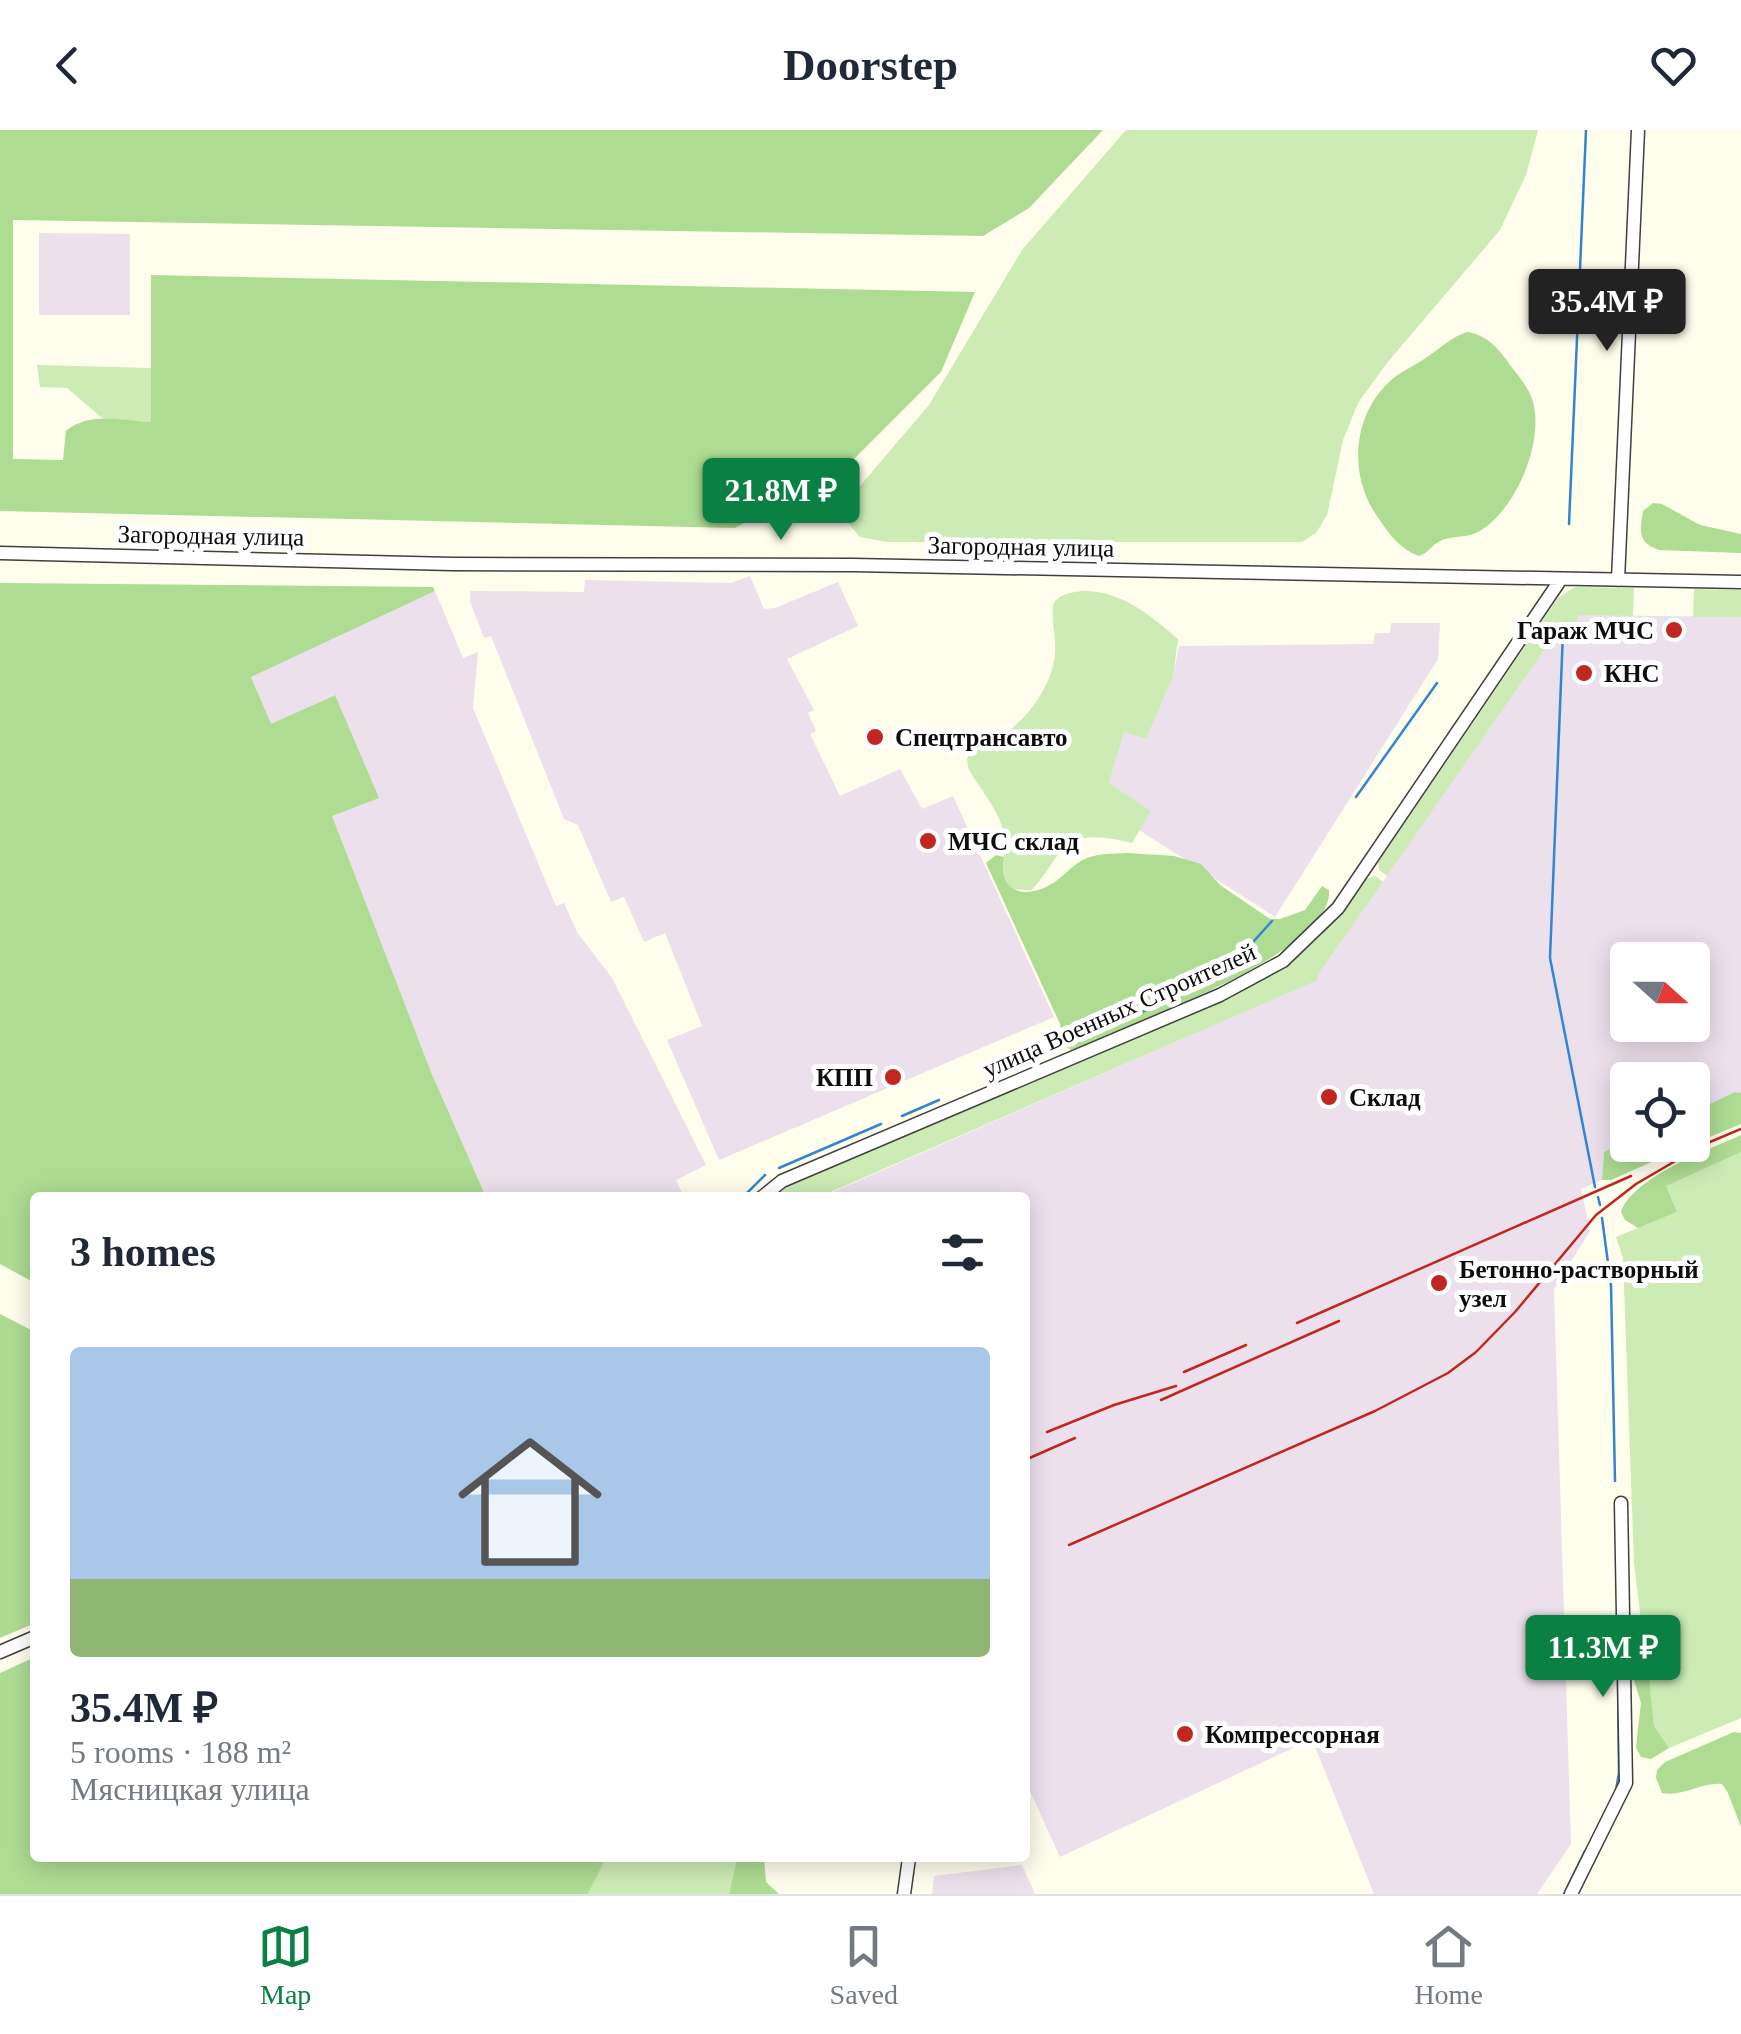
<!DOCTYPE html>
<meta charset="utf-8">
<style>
body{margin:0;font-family:"Times New Roman",serif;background:#f6f6f7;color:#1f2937;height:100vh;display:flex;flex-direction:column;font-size:38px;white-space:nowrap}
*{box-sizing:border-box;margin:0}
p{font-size:32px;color:#747a83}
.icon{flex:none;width:55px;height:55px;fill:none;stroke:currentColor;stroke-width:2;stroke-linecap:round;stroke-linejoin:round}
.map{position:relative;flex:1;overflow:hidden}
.sheet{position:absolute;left:30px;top:1062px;width:1000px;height:670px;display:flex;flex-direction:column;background:#fff;border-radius:10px;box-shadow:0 5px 25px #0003}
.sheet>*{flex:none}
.needle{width:65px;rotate:111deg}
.buttons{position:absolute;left:1610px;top:812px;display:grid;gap:20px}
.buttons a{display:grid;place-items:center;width:100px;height:100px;border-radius:10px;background:#fff;box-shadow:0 5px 25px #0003;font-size:50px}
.price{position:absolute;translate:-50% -85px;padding:0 22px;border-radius:10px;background:#0b8043;color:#fff;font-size:32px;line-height:65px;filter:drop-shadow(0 2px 5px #0008)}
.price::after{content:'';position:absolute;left:50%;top:60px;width:30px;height:22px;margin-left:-15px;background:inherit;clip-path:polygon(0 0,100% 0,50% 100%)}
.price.on{background:#222;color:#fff}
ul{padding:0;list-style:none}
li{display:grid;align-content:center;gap:20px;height:530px;padding:0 40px}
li+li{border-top:2px solid #e0e1e3}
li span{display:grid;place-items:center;height:310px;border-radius:10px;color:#555}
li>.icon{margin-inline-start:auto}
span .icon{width:180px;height:180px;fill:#fffc;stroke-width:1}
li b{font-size:42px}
h2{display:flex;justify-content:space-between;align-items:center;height:120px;padding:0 40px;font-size:42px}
header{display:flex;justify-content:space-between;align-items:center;height:130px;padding:0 40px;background:#fff;font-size:45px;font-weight:700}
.tab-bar{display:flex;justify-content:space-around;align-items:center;height:140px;border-top:2px solid #e0e1e3;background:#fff;font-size:28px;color:#747a83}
.tab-bar a{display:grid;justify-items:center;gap:5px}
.tab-bar .on{color:#0b8043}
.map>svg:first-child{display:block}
.industrial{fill:#ece0ec;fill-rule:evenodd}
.green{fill:#ccebb5}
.forest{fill:#aedc93}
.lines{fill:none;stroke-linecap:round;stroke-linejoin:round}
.stream{stroke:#3385d2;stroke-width:2.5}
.minor-casing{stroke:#404040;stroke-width:15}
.minor{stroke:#fff;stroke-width:12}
.rail{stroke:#c22620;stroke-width:2.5}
.poi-dot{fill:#c22620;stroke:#fff;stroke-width:4}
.labels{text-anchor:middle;stroke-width:10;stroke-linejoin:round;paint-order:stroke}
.street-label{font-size:25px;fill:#0d0d0d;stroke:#fff}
.poi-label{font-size:25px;font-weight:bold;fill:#0d0d0d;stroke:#fff;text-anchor:start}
</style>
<header><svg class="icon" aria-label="back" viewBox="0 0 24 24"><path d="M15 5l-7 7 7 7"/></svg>Doorstep<svg class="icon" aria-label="heart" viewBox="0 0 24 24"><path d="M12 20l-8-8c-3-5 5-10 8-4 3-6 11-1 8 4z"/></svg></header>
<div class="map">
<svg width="1741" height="1764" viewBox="0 0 1741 1764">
<rect width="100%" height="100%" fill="#fffdec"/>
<!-- industrial -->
<path class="industrial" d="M 39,103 L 130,104 L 130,185 L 39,185 Z
M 750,446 L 764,479 L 775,478 L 838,452 L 858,496 L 787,529 L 814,580 L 808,583 L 816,601 L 810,604 L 840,666 L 900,639 L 922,679 L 953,666 L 1054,887 L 719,1030 L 667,910 L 702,896 L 665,803 L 644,812 L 624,767 L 611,772 L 578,695 L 564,689 L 491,506 L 484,508 L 470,472 L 470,461 L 584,462 L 585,450 L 731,453 Z
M 435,461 L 463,528 L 478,522 L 473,578 L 556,776 L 564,773 L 577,802 L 612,848 L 706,1035 L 676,1050 L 684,1067 L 486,1067 L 431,942 L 331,686 L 334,565 L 270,595 L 251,546 Z
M 1577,485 L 1741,487 L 1741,963 L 1693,982 L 1692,950 L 1628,950 L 1627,1011 L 1604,1022 L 1602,1050 L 1581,1059 L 1590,1101 L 1554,1159 L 1571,1714 L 1537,1764 L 1374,1764 L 1312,1609 L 1060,1727 L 1025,1650 L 1025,1068 L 819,1068 L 1317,850 L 1317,846 L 1561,496 L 1577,496 ZM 1628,830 L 1692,830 L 1692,895 L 1628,895 Z
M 1391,493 L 1440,493 L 1438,529 L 1275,787 L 1139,700 L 1150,681 L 1109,653 L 1124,601 L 1146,609 L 1173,547 L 1179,516 L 1373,514 L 1375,503 L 1390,503 Z
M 1022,1735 L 1035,1764 L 932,1764 L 934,1746 Z"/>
<!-- green -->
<path class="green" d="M 1126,0 L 1538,0 L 1526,45 L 1500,100 L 1387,233 L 1358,273 L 1343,310 L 1327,385 L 1316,403 L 1302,412 L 887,412 L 860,407 L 849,394 L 846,378 L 860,356 L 929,275 L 1022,120 Z
M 37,235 L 151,238 L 152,292 L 102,288 L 67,258 L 40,257 Z
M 1575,457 L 1634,458 L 1633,486 L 1578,485 L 1577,496 L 1561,496 L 1387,746 L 1379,740 L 1378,732 L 1558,468 Z
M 1694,459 L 1741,460 L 1741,487 L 1693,487 Z
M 1081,461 C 1120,460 1149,484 1178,509 L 1173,547 L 1146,609 L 1124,602 L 1109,653 L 1151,681 L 1132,713 C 1111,708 1077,700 1061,721 C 1050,734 1044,748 1031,760 L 1012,759 C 995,742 1009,722 1003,700 C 997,677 979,658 968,638 L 967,629 C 974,613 985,615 999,607 C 1025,592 1048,562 1054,531 C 1058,513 1051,494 1053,475 C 1058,464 1069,463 1081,461 Z
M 1375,746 L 1383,752 L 1317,846 L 1318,850 L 819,1067 L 772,1067 L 770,1064 L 782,1056 L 1259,852 C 1305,825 1335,792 1366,749 Z
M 1741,1022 L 1741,1588 L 1669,1618 L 1654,1596 L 1634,1433 L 1623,1128 L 1616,1107 L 1677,1082 L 1665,1056 Z
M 606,1728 L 737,1728 L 729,1764 L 588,1764 Z"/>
<!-- forest -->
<path class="forest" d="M 0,0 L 1103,0 L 1029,78 L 983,106 L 13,90 L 13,329 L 63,330 L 66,301 C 90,281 124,291 151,292 L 151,145 L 975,162 L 941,242 L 854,329 L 735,398 L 0,381 Z
M 1467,202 C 1489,205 1501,222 1513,239 C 1521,249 1530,260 1533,272 C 1544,313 1516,379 1480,401 C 1466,409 1447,405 1437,413 C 1429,418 1428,423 1419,426 C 1401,420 1389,404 1379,389 C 1349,349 1351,289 1388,253 C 1399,242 1415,236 1427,227 C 1441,218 1451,207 1467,202 Z
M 1653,373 L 1662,374 L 1700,395 L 1741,404 L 1741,423 L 1659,420 C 1637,413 1640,400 1643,381 Z
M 0,453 L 433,457 L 435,461 L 251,547 L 271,594 L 335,565 L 379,668 L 332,686 L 431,942 L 486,1067 L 35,1068 L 35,1153 L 0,1134 Z
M 1127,723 L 1174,726 L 1201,734 L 1220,755 L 1270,789 L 1280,789 L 1305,780 L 1322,756 L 1329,760 C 1334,813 1185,872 1143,890 C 1120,900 1096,914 1071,920 L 1064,915 L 1060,894 L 986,733 L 996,725 L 1004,727 C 998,759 1020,770 1048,756 C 1063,749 1071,734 1087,728 C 1100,723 1114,724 1127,723 Z
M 1735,962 L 1741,963 L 1741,994 L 1693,1014 L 1693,982 Z
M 1741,1005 L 1741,1022 L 1666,1056 L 1677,1082 L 1638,1098 L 1625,1090 L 1621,1082 C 1633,1047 1708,1020 1741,1005 Z
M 1627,1011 L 1628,1015 L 1690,1015 L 1611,1050 L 1602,1050 L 1604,1022 Z
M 0,1184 L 35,1202 L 35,1493 L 0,1508 Z
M 35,1527 L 35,1728 L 606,1728 L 588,1764 L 0,1764 L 0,1543 Z
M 1638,1530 L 1647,1530 L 1654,1596 L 1669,1618 L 1651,1629 L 1641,1627 L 1636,1617 L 1641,1573 L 1632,1543 Z
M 1734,1602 L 1741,1603 L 1741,1697 L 1728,1663 L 1722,1654 C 1701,1652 1684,1667 1662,1663 L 1656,1648 L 1657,1640 L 1665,1632 Z
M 737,1728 L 764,1728 L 766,1752 L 779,1764 L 729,1764 Z"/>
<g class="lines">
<!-- stream -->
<path class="stream" d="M 1569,394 L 1586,0
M 1563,502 L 1550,828 L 1595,1057
M 1356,667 L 1437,553
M 1056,919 L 1160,874 L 1183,855 L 1245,821 L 1272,791
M 996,944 L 1043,924
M 902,986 L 939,970
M 779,1038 L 881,994
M 1598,1067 L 1600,1075
M 742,1068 L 765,1045
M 1602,1088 L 1611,1155 L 1615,1351
M 1616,1660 L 1619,1643 L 1618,1553
M 1564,1764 L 1585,1721"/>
<!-- minor casing -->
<g class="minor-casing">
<path id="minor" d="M 0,423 L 452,434 L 853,435 L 1741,452
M 1618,450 L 1638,0
M 761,1068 L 782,1051 L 1220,865 L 1283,831 L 1338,778 L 1561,449
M 0,1522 L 35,1507
M 904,1764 L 909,1728
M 1571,1764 L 1626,1653 L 1621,1373"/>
</g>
<!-- minor -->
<use href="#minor" class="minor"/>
<!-- rail -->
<path class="rail" d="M 1691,1020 L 1741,999
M 1297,1193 L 1631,1046
M 1184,1242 L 1246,1215
M 1161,1270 L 1339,1191
M 1047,1302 L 1114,1275 L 1176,1256
M 1025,1330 L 1075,1308
M 1069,1415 L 1375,1281 L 1448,1243 L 1476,1222 L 1515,1182 L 1596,1085 L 1636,1054 L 1701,1016"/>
</g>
<!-- markers -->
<g class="poi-dot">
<circle cx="1674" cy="500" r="10"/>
<circle cx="1584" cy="543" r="10"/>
<circle cx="875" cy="607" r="10"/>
<circle cx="928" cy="711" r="10"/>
<circle cx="893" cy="947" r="10"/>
<circle cx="1329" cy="967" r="10"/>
<circle cx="1439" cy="1153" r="10"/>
<circle cx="1185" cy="1604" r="10"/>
</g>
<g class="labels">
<!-- street labels -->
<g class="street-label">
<text transform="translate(211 405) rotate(1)" y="9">Загородная улица</text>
<text transform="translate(1021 416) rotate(1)" y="9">Загородная улица</text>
<text transform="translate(1119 880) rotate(-24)" y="9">улица Военных Строителей</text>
</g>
<!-- poi labels -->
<g class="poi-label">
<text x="1654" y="509" text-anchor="end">Гараж МЧС</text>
<text x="1604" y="552">КНС</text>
<text x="895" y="616">Спецтрансавто</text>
<text x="948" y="720">МЧС склад</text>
<text x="873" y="956" text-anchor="end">КПП</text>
<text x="1349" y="976">Склад</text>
<text x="1459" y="1148">Бетонно-растворный<tspan x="1459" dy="29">узел</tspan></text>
<text x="1205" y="1613">Компрессорная</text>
</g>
</g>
</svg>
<div class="buttons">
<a><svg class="needle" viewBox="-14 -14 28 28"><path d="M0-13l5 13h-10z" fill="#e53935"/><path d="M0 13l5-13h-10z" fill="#747a83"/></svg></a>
<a><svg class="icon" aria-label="locate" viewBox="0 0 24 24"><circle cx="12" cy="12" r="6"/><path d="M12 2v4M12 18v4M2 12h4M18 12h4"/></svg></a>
</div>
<b class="price on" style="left:1607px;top:224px">35.4M ₽</b>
<b class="price" style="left:781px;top:413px">21.8M ₽</b>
<b class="price" style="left:1603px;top:1570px">11.3M ₽</b>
<section class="sheet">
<h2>3 homes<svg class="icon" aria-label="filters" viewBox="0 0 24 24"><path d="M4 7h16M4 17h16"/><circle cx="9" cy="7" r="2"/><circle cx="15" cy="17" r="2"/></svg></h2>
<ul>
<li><span style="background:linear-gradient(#a9c7e8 75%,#8fb573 0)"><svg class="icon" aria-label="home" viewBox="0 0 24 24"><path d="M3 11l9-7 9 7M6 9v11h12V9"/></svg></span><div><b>35.4M ₽</b><p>5 rooms · 188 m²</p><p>Мясницкая улица</p></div></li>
</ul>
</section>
</div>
<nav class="tab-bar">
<a class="on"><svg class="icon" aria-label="map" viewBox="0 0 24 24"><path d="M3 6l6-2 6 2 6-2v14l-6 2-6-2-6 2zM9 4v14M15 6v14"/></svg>Map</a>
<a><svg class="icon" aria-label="saved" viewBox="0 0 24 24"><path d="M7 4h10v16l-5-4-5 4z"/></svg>Saved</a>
<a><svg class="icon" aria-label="home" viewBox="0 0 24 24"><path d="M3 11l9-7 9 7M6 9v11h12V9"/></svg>Home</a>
</nav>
